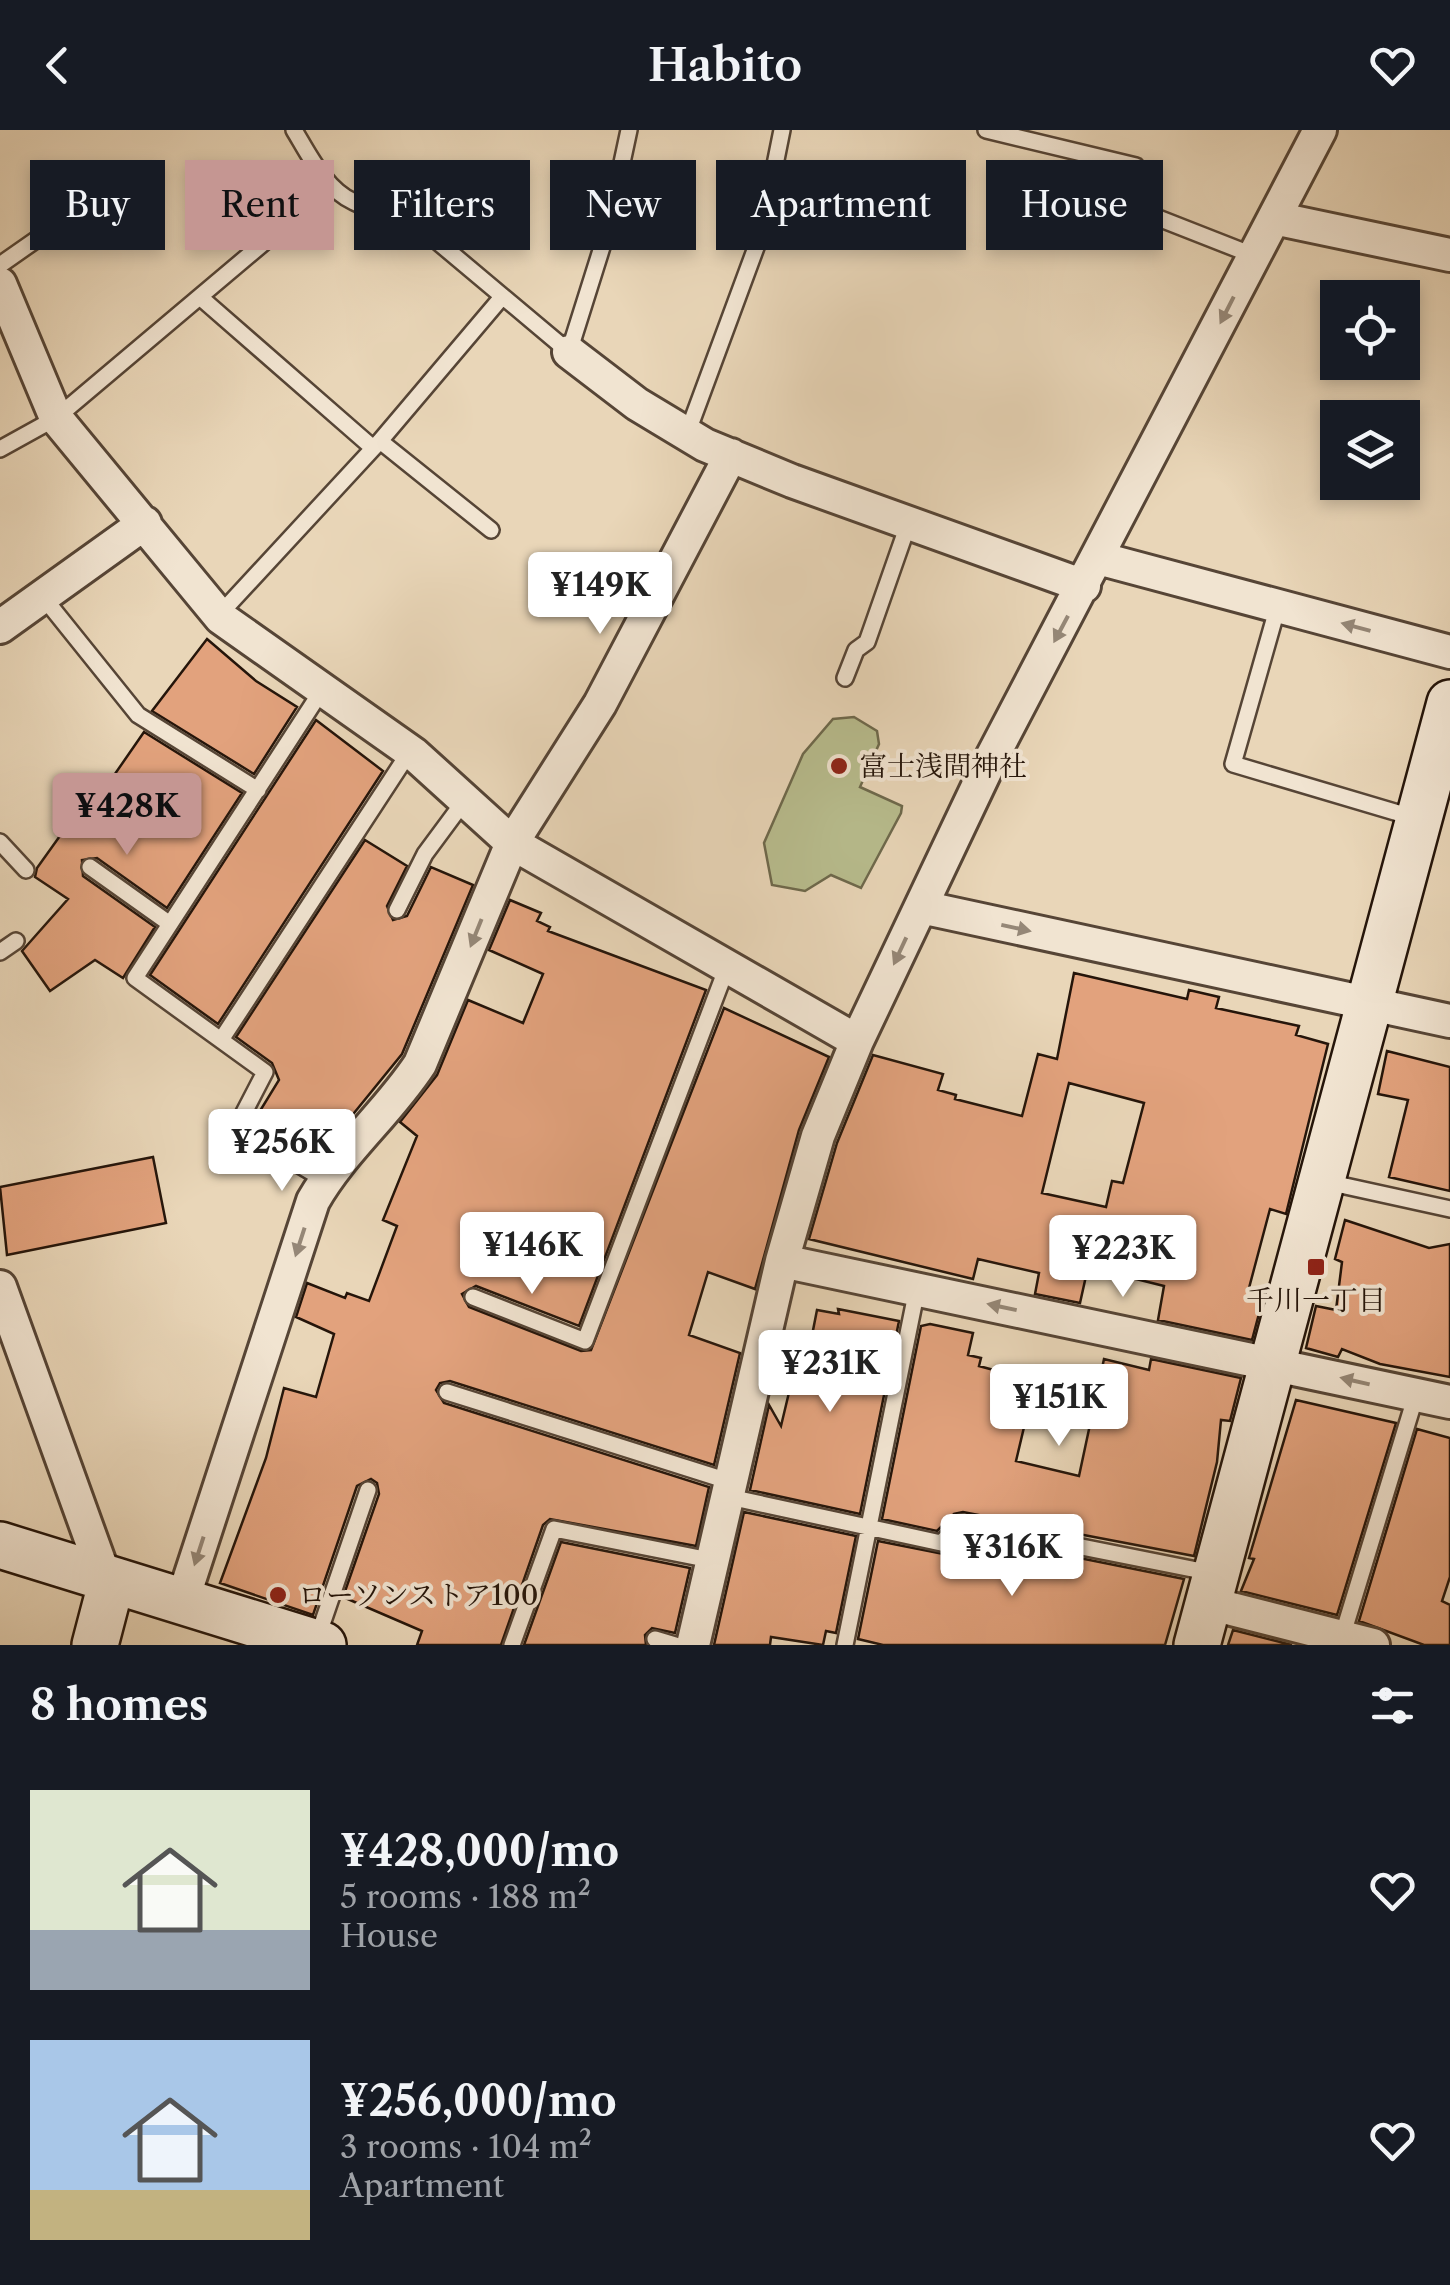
<!DOCTYPE html>
<meta charset="utf-8">
<style>
body{margin:0;font-family:"Libre Caslon Text","Noto Serif JP",serif;background:#242831;color:#f1f3f6;height:100vh;display:flex;flex-direction:column;font-size:38px;white-space:nowrap}
*{box-sizing:border-box;margin:0}
p{font-size:32px;color:#9ea1a6}
.icon{flex:none;width:55px;height:55px;fill:none;stroke:currentColor;stroke-width:2;stroke-linecap:round;stroke-linejoin:round}
.map{position:relative;height:1515px;overflow:hidden}
.side{display:flex;flex-direction:column;background:#171b24;flex:1}
.side>*{flex:none}
.guide{position:absolute;left:30px;top:30px;width:1390px;height:90px;display:flex;gap:20px}
.fabs{position:absolute;left:1320px;top:150px;display:grid;gap:20px}
.fabs a{display:grid;place-items:center;width:100px;height:100px;border-radius:0px;background:#171b24;box-shadow:0 5px 15px #0003;font-size:50px}
.price{position:absolute;translate:-50% -85px;padding:0 22px;border-radius:10px;background:#fff;color:#222;font-size:32px;line-height:65px;filter:drop-shadow(0 2px 5px #0008)}
.price::after{content:'';position:absolute;left:50%;top:60px;width:30px;height:22px;margin-left:-15px;background:inherit;clip-path:polygon(0 0,100% 0,50% 100%)}
.price.current{background:#c59692;color:#111}
ul{padding:0;list-style:none}
li{display:flex;align-items:center;gap:30px;height:250px;padding:0 30px}
li span{display:grid;place-items:center;flex:none;width:280px;height:200px;border-radius:0px;color:#555}
li>.icon{margin-inline-start:auto}
span .icon{width:120px;height:120px;fill:#fffc;stroke-width:1}
li b{font-size:42px}
h2{display:flex;justify-content:space-between;align-items:center;height:120px;padding:0 30px;font-size:42px}
.pill{padding:0 35px;border-radius:0px;background:#171b24;box-shadow:0 5px 15px #0003;font-size:35px;line-height:90px}
.pill.current{background:#c59692;color:#111}
header{display:flex;justify-content:space-between;align-items:center;height:130px;padding:0 30px;background:#171b24;font-size:45px;font-weight:600}
.map>svg:first-child{display:block}
.green{fill:#b8bd8e;stroke:#6e694c;stroke-width:2.5}
.building{fill:#e2a27d;stroke:#25150a;stroke-width:2.5;fill-rule:evenodd}
.lines{fill:none;stroke-linecap:round;stroke-linejoin:round}
.lane-casing{stroke:#564536;stroke-width:20}
.street-casing{stroke:#564536;stroke-width:38}
.secondary-casing{stroke:#25150a;stroke-width:50}
.lane{stroke:#f1e4d1;stroke-width:15}
.street{stroke:#f1e4d1;stroke-width:32}
.secondary{stroke:#f1e4d1;stroke-width:45}
.oneway{fill:#958777}
.poi-dot{fill:#8f2418;stroke:#f1e4d1;stroke-width:4}
.labels{text-anchor:middle;stroke-width:8;stroke-linejoin:round;paint-order:stroke}
.poi-label{font-size:28px;fill:#25150a;stroke:#f1e4d1;text-anchor:start}
</style>
<header><svg class="icon" aria-label="back" viewBox="0 0 24 24"><path d="M15 5l-7 7 7 7"/></svg>Habito<svg class="icon" aria-label="heart" viewBox="0 0 24 24"><path d="M12 20l-8-8c-3-5 5-10 8-4 3-6 11-1 8 4z"/></svg></header>
<div class="map">
<svg width="1450" height="1515" viewBox="0 0 1450 1515">
<rect width="100%" height="100%" fill="#e9d6b8"/>
<filter id="stains"><feTurbulence type="fractalNoise" baseFrequency=".002" numOctaves="4"/><feColorMatrix values="0 0 0 0 .2 0 0 0 0 .09 0 0 0 0 .02 0 0 0 .5 -.17"/></filter>
<radialGradient id="worn" r=".72"><stop offset=".6" stop-color="#630" stop-opacity="0"/><stop offset="1" stop-color="#630" stop-opacity=".3"/></radialGradient>
<!-- green -->
<path class="green" d="M 854,587 L 877,601 L 879,614 L 860,657 L 902,676 L 901,683 L 861,758 L 831,745 L 805,761 L 772,755 L 764,713 L 803,624 L 833,589 Z"/>
<!-- building -->
<path class="building" d="M 207,509 L 256,551 L 297,577 L 254,644 L 152,581 Z
M 316,590 L 383,641 L 218,894 L 150,845 Z
M 144,602 L 242,663 L 167,778 L 97,728 L 82,730 L 83,746 L 155,797 L 123,848 L 95,830 L 50,861 L 22,821 L 68,769 L 35,747 L 37,738 L 92,661 L 99,667 Z
M 365,710 L 407,736 L 387,776 L 393,790 L 407,786 L 431,737 L 473,755 L 402,924 L 315,1031 L 252,994 L 279,950 L 272,933 L 236,907 Z
M 510,770 L 541,783 L 537,791 L 550,797 L 548,801 L 706,860 L 579,1196 L 476,1156 L 462,1164 L 469,1177 L 581,1221 L 591,1220 L 724,878 L 829,927 L 799,1000 L 755,1159 L 708,1142 L 689,1205 L 740,1223 L 714,1335 L 450,1251 L 440,1253 L 436,1260 L 444,1273 L 709,1357 L 696,1416 L 550,1389 L 543,1395 L 501,1515 L 417,1515 L 422,1501 L 343,1467 L 379,1364 L 377,1353 L 371,1349 L 357,1356 L 313,1485 L 220,1453 L 266,1328 L 284,1258 L 316,1267 L 334,1204 L 296,1187 L 307,1153 L 345,1168 L 347,1163 L 369,1171 L 397,1096 L 383,1090 L 417,1006 L 400,992 L 437,945 L 468,870 L 523,893 L 543,844 L 489,820 Z
M 1074,843 L 1187,869 L 1189,860 L 1219,867 L 1216,878 L 1299,896 L 1296,905 L 1328,914 L 1286,1084 L 1270,1079 L 1249,1158 L 1265,1161 L 1252,1210 L 1158,1190 L 1164,1156 L 1088,1137 L 1080,1173 L 1035,1164 L 1039,1143 L 978,1129 L 973,1149 L 809,1109 L 837,1013 L 873,925 L 943,944 L 938,960 L 956,965 L 955,969 L 1022,986 L 1038,924 L 1057,929 ZM 1069,953 L 1144,973 L 1123,1053 L 1112,1051 L 1106,1077 L 1042,1063 Z
M 1387,921 L 1450,937 L 1450,1061 L 1389,1047 L 1408,970 L 1378,964 Z
M 153,1027 L 166,1093 L 7,1125 L 0,1057 Z
M 1345,1090 L 1429,1118 L 1450,1114 L 1450,1247 L 1380,1234 L 1342,1219 L 1338,1227 L 1306,1218 L 1316,1176 L 1336,1180 L 1342,1132 L 1335,1129 Z
M 838,1179 L 899,1191 L 860,1384 L 750,1360 L 769,1275 L 781,1296 L 797,1229 L 807,1231 L 817,1180 L 839,1184 Z
M 930,1194 L 973,1203 L 968,1225 L 981,1228 L 979,1236 L 1035,1251 L 1016,1331 L 1079,1346 L 1104,1229 L 1149,1240 L 1151,1229 L 1241,1248 L 1230,1291 L 1221,1290 L 1217,1332 L 1194,1426 L 963,1382 L 954,1384 L 937,1401 L 882,1389 L 921,1196 Z
M 1296,1270 L 1396,1293 L 1337,1485 L 1241,1461 L 1254,1429 L 1249,1428 Z
M 1417,1299 L 1450,1308 L 1450,1447 L 1442,1471 L 1450,1475 L 1450,1515 L 1424,1515 L 1359,1491 Z
M 744,1382 L 856,1406 L 836,1503 L 826,1501 L 823,1515 L 771,1507 L 770,1515 L 714,1515 Z
M 965,1405 L 1184,1449 L 1165,1515 L 883,1515 L 858,1509 L 878,1411 L 943,1424 Z
M 561,1412 L 690,1438 L 675,1503 L 652,1498 L 645,1505 L 646,1515 L 524,1515 Z
M 1233,1500 L 1292,1515 L 1228,1515 Z"/>
<g class="lines">
<!-- lane casing -->
<g class="lane-casing">
<path id="lane" d="M 294,0 C 309,25 326,60 354,72 C 378,84 402,88 426,102 L 569,222 L 608,98 L 629,0
M 986,0 L 1136,36 L 1125,75 L 1255,126
M 0,135 L 96,68
M 200,167 L 373,318
M 687,304 L 761,104 L 782,0
M 380,311 L 491,400
M 0,319 L 56,288 L 331,56
M 44,468 L 138,585 L 258,660
M 1278,476 L 1233,634 L 1415,688
M 219,485 L 380,311 L 502,167
M 845,548 L 856,520 L 867,512 L 909,392
M 322,560 L 135,848 L 265,942 L 236,998 L 325,1050
M 0,712 L 26,740
M 90,737 L 170,794
M 397,780 L 425,724 L 465,670
M 0,822 L 16,811
M 221,910 L 410,621
M 1327,1052 L 1450,1079
M 473,1167 L 585,1211 L 727,837
M 447,1262 L 728,1351
M 725,1366 L 941,1413 L 961,1393 L 1212,1443
M 1342,1507 L 1416,1265
M 317,1509 L 368,1360
M 655,1509 L 675,1515
M 512,1515 L 554,1399 L 710,1430
M 845,1515 L 917,1159"/>
</g>
<!-- street casing -->
<g class="street-casing">
<path id="street" d="M 1274,88 L 1450,125
M 0,154 L 56,288 L 221,488 L 414,624 L 512,713 L 857,911
M 569,222 L 637,274 L 705,315 L 792,351 L 1084,456
M 1098,428 L 1450,522
M 0,497 L 145,393
M 921,777 L 1450,891
M 782,1131 L 1450,1272
M 0,1157 L 105,1448
M 182,1472 L 313,1071 C 342,1020 388,983 420,934 L 512,713 L 600,574 L 731,325
M 1208,1473 L 1373,1515
M 693,1515 L 782,1131 L 818,1006 L 857,911 L 990,631 L 1320,0"/>
</g>
<!-- secondary casing -->
<g class="secondary-casing">
<path id="secondary" d="M 0,1415 L 323,1515
M 95,1515 L 112,1450
M 1197,1515 L 1450,573"/>
</g>
<!-- lane -->
<use href="#lane" class="lane"/>
<!-- street -->
<use href="#street" class="street"/>
<!-- secondary -->
<use href="#secondary" class="secondary"/>
</g>
<!-- one-way arrows -->
<defs><path id="oneway-solid" d="M-6-.8H1V-3.2L6.5 0L1 3.2V.8H-6Z" transform="scale(2.5)"/></defs>
<g class="oneway">
<use href="#oneway-solid" transform="translate(1227 180) rotate(117)"/>
<use href="#oneway-solid" transform="translate(1356 497) rotate(-165)"/>
<use href="#oneway-solid" transform="translate(1061 499) rotate(118)"/>
<use href="#oneway-solid" transform="translate(1016 798) rotate(12)"/>
<use href="#oneway-solid" transform="translate(476 803) rotate(112)"/>
<use href="#oneway-solid" transform="translate(900 821) rotate(115)"/>
<use href="#oneway-solid" transform="translate(300 1112) rotate(108)"/>
<use href="#oneway-solid" transform="translate(1002 1177) rotate(-168)"/>
<use href="#oneway-solid" transform="translate(1355 1251) rotate(-167)"/>
<use href="#oneway-solid" transform="translate(199 1421) rotate(108)"/>
</g>
<!-- markers -->
<g class="poi-dot">
<circle cx="839" cy="636" r="10"/>
<rect x="1306" y="1127" width="20" height="20" rx="5"/>
<circle cx="278" cy="1465" r="10"/>
</g>
<g class="labels">
<!-- poi labels -->
<g class="poi-label">
<text x="859" y="646">富士浅間神社</text>
<text x="1316" y="1180" text-anchor="middle">千川一丁目</text>
<text x="298" y="1475">ローソンストア100</text>
</g>
</g>
<rect width="100%" height="100%" filter="url(#stains)"/>
<rect width="100%" height="100%" fill="url(#worn)"/>
</svg>
<div class="fabs">
<a><svg class="icon" aria-label="locate" viewBox="0 0 24 24"><circle cx="12" cy="12" r="6"/><path d="M12 2v4M12 18v4M2 12h4M18 12h4"/></svg></a>
<a><svg class="icon" aria-label="layers" viewBox="0 0 24 24"><path d="M12 4l9 5-9 5-9-5zM3 14l9 5 9-5"/></svg></a>
</div>
<b class="price" style="left:600px;top:507px">¥149K</b>
<b class="price current" style="left:127px;top:728px">¥428K</b>
<b class="price" style="left:282px;top:1064px">¥256K</b>
<b class="price" style="left:532px;top:1167px">¥146K</b>
<b class="price" style="left:1123px;top:1170px">¥223K</b>
<b class="price" style="left:830px;top:1285px">¥231K</b>
<b class="price" style="left:1059px;top:1319px">¥151K</b>
<b class="price" style="left:1012px;top:1469px">¥316K</b>
<div class="guide">
<a class="pill">Buy</a>
<a class="pill current">Rent</a>
<a class="pill">Filters</a>
<a class="pill">New</a>
<a class="pill">Apartment</a>
<a class="pill">House</a>
</div>
</div>
<section class="side">
<h2>8 homes<svg class="icon" aria-label="filters" viewBox="0 0 24 24"><path d="M4 7h16M4 17h16"/><circle cx="9" cy="7" r="2"/><circle cx="15" cy="17" r="2"/></svg></h2>
<ul>
<li><span style="background:linear-gradient(#dfe7d0 70%,#9aa5b1 0)"><svg class="icon" aria-label="home" viewBox="0 0 24 24"><path d="M3 11l9-7 9 7M6 9v11h12V9"/></svg></span><div><b>¥428,000/mo</b><p>5 rooms · 188 m²</p><p>House</p></div><svg class="icon" aria-label="heart" viewBox="0 0 24 24"><path d="M12 20l-8-8c-3-5 5-10 8-4 3-6 11-1 8 4z"/></svg></li>
<li><span style="background:linear-gradient(#a9c7e8 75%,#c2b280 0)"><svg class="icon" aria-label="home" viewBox="0 0 24 24"><path d="M3 11l9-7 9 7M6 9v11h12V9"/></svg></span><div><b>¥256,000/mo</b><p>3 rooms · 104 m²</p><p>Apartment</p></div><svg class="icon" aria-label="heart" viewBox="0 0 24 24"><path d="M12 20l-8-8c-3-5 5-10 8-4 3-6 11-1 8 4z"/></svg></li>
</ul>
</section>
